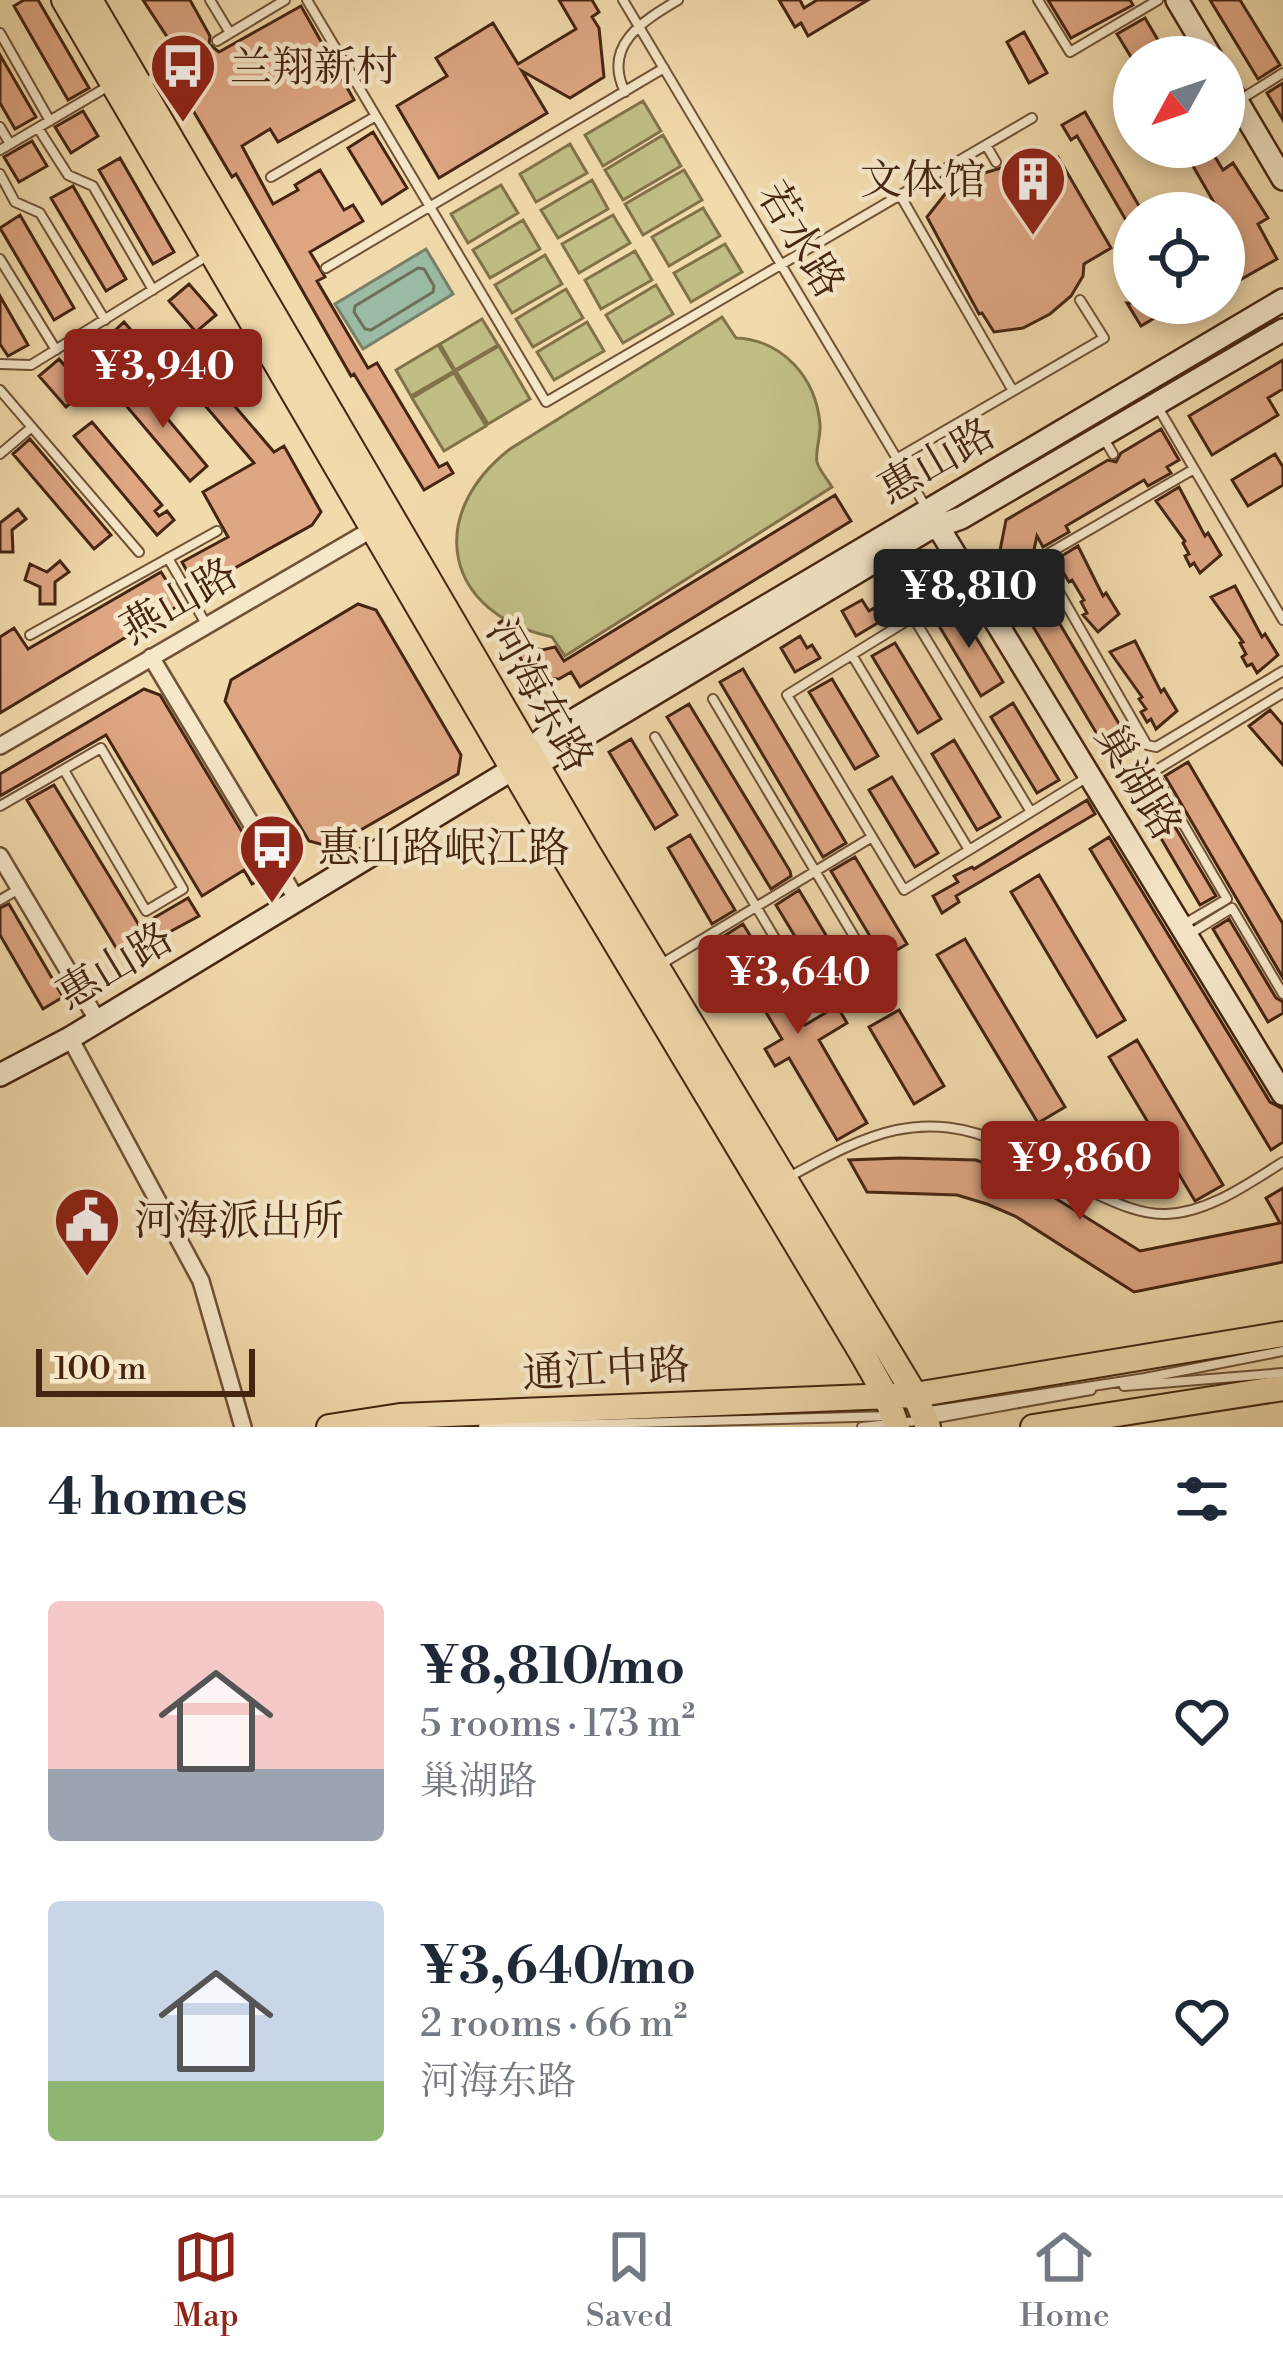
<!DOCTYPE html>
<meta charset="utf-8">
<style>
body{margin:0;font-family:"Libre Bodoni","Noto Serif SC",serif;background:#f6f6f7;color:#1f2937;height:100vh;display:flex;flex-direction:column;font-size:45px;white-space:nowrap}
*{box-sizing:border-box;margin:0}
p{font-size:39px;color:#747a83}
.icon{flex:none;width:66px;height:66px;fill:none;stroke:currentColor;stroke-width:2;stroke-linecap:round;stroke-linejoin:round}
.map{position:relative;height:1427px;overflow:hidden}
.drawer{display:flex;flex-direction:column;background:#fff;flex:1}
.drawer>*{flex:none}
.needle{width:78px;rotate:230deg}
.tools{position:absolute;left:1113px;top:36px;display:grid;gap:24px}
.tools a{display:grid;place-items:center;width:132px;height:132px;border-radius:50%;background:#fff;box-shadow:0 6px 18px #0003;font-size:60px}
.scale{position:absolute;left:36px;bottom:30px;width:219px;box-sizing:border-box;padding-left:12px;border:6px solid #452510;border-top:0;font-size:33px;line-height:42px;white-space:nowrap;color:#452510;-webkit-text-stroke:9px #f6e7c9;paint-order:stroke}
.price{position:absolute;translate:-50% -102px;padding:0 27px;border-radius:12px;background:#8f2418;color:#fff;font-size:39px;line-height:78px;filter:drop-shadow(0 3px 6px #0008)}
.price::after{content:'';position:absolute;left:50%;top:72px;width:36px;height:27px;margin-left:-18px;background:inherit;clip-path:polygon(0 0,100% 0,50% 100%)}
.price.current{background:#222;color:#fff}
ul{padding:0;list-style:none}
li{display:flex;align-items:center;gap:36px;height:300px;padding:0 48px}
li span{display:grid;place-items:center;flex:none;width:336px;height:240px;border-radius:12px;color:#555}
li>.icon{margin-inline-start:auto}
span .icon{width:144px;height:144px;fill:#fffc;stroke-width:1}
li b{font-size:51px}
h2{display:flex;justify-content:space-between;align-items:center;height:144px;padding:0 48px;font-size:51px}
.tab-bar{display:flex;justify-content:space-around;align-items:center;height:168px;border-top:3px solid #e0e1e3;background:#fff;font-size:33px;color:#747a83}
.tab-bar a{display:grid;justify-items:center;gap:6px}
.tab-bar .current{color:#8f2418}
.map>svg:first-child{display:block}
.green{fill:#c0be85;stroke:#82724a;stroke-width:3}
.water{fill:#9bbba5;stroke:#797f69;stroke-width:3}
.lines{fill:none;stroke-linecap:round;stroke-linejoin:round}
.shore{stroke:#70705a;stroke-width:3}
.building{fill:#dfa684;stroke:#452510;stroke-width:3}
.lane-casing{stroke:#705237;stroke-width:12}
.street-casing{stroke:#705237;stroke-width:20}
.secondary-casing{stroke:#452510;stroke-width:26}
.primary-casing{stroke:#452510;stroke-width:28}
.lane{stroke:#f6e7c9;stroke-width:8}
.street{stroke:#f6e7c9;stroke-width:15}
.secondary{stroke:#f6e7c9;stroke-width:21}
.primary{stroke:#f1daac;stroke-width:24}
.labels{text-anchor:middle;stroke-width:9;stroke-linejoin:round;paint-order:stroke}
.poi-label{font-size:42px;fill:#452510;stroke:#f6e7c9;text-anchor:start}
.street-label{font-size:42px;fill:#452510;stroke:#f6e7c9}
</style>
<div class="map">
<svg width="1283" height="1427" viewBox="0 0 1283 1427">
<rect width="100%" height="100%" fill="#f1daac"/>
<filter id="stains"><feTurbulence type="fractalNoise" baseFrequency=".00167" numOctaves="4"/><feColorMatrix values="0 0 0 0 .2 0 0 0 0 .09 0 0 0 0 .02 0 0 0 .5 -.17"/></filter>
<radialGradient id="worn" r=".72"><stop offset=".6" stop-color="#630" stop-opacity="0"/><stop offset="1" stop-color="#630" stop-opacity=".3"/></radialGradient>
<!-- green -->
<path class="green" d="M 643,101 L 661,131 L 603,166 L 585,135 Z
M 663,135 L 681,166 L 623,200 L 605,170 Z
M 570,144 L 587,173 L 536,202 L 520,174 Z
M 684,170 L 702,200 L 643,235 L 625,204 Z
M 592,180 L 608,209 L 558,238 L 541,210 Z
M 501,185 L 518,213 L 468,243 L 451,214 Z
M 703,208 L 720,236 L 669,266 L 652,237 Z
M 613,215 L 630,243 L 579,273 L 562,244 Z
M 523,220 L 540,249 L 490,278 L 473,250 Z
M 725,244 L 742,272 L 691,302 L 674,273 Z
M 635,251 L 652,280 L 601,309 L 585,280 Z
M 545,255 L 562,284 L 512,313 L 495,285 Z
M 656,285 L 673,314 L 623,343 L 606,315 Z
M 566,289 L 583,318 L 533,347 L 516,319 Z
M 722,317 L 736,338 C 783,340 816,378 820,424 C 821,436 815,451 817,462 C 819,470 828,480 832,487 L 565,656 L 552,637 C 445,614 424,516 510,449 Z
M 482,319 L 498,345 L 455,370 L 440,344 Z
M 587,322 L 604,351 L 554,380 L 537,352 Z
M 438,345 L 454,371 L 411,396 L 396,370 Z
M 499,346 L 530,399 L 488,424 L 456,371 Z
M 454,373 L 486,426 L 444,451 L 412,398 Z"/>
<!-- water -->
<path class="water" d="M 426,249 L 453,294 L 363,349 L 335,304 Z"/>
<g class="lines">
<!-- shore -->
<path class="shore" d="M 418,268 L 424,269 L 434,286 L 433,292 L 371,330 L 365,329 L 354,312 L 355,306 Z"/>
</g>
<!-- building -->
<path class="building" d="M 24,0 L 38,0 L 89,88 L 68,100 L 14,6 Z
M 143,0 L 190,0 L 210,36 L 209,44 L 219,52 L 301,6 L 354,100 L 278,142 L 270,129 L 242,146 L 273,204 L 298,190 L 295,185 L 320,170 L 344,210 L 353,205 L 363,221 L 310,252 L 325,277 L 317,281 L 368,368 L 377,363 L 439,467 L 447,463 L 453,473 L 424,490 L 354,374 L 351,376 L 236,174 L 232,177 L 177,83 L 192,75 Z
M 559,0 L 592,0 L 599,12 L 592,17 L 599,28 L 604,77 L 570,98 L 522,71 L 547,113 L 439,178 L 397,106 L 447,76 L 436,58 L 493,23 L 518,64 L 576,29 Z
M 779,0 L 800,0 L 804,8 L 817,0 L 868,0 L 808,36 L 801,23 L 795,27 Z
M 1048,0 L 1130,0 L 1133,5 L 1071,38 Z
M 1210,0 L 1240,0 L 1280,65 L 1258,79 Z
M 1145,18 L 1168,57 L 1131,57 L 1117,34 Z
M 1024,32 L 1047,73 L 1029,83 L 1007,42 Z
M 0,55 L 36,117 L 15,129 L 0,103 Z
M 1283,83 L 1283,120 L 1267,93 Z
M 83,111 L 98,136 L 71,153 L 55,127 Z
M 1085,112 L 1143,213 L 1134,213 L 1134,234 L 1077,136 L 1071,140 L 1062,125 Z
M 373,132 L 407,188 L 382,204 L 348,148 Z
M 32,141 L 47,166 L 19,182 L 4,157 Z
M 1182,147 L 1209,147 L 1223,170 L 1233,163 L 1268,218 L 1258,224 L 1277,259 L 1224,289 L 1224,255 L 1240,246 L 1224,220 L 1224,213 L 1220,213 Z
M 1058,157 L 1111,248 L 1084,264 L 1083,276 L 1071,296 L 1050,314 L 1023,328 L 994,332 L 982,313 L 979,314 L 927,217 L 945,194 L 970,177 L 1001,168 L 1031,172 Z
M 120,158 L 174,252 L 153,264 L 99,170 Z
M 73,186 L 126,279 L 106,291 L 51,198 Z
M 20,215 L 74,308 L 54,320 L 0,228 Z
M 189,284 L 216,315 L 196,332 L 169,301 Z
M 0,296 L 28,345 L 8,356 L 0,344 Z
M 1127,303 L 1180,303 L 1141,326 Z
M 124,322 L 151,353 L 132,370 L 105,340 Z
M 191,355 L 274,452 L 284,446 L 321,512 L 312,525 L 197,589 L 182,562 L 228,537 L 203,492 L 254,463 L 174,369 Z
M 59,359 L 86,390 L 66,407 L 39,376 Z
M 1283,360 L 1283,389 L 1268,398 L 1278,415 L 1212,455 L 1189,416 Z
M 136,381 L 207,466 L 190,481 L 118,396 Z
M 92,422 L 162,505 L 155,511 L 159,516 L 167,511 L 174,520 L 157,535 L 74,436 Z
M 1161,429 L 1179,460 L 1167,467 L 1171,473 L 1148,486 L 1144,480 L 1066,526 L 1069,532 L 1043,547 L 1037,536 L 1029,572 L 1134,749 L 1113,761 L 997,566 L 1006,520 L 1108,460 L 1116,462 L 1121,453 Z
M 30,439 L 111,535 L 94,549 L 13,454 Z
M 1275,454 L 1283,467 L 1283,485 L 1248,506 L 1232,480 Z
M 1179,487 L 1205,536 L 1208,533 L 1221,555 L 1200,573 L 1194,563 L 1190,566 L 1185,556 L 1189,554 L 1183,543 L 1185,541 L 1156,501 Z
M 835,495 L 851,521 L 580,687 L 571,672 L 559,679 L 538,678 L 527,669 L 499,623 L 502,621 L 529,647 L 542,650 L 555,647 L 564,661 Z
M 18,509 L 26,519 L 12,530 L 13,552 L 0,552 L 0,523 Z
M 1078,546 L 1103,596 L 1106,593 L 1119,614 L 1098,632 L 1083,615 L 1087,613 L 1081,602 L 1084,600 L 1072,580 L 1069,582 L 1063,572 L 1059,574 L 1052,562 Z
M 60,561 L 69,572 L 55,582 L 55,604 L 40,604 L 40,587 L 25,580 L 30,564 L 47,572 Z
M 920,568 L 927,579 L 932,576 L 939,589 L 915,603 L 900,579 Z
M 161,572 L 181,604 L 0,713 L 0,637 L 14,628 L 28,649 Z
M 1235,586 L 1262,637 L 1265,634 L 1278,655 L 1257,673 L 1252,664 L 1247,666 L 1242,657 L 1246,654 L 1240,643 L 1243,642 L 1211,597 Z
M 862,600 L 869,611 L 874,608 L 881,621 L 856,636 L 842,611 Z
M 358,604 L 376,610 L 461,755 L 458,774 L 331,847 L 309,841 L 225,701 L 231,680 Z
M 957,606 L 1003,682 L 981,696 L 935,619 Z
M 800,636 L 807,648 L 812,645 L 820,658 L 795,672 L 781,648 Z
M 1135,641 L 1161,692 L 1164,689 L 1177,711 L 1156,729 L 1151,719 L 1147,722 L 1141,712 L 1146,709 L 1139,699 L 1142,697 L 1110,652 Z
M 895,643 L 941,719 L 918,733 L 872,656 Z
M 743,669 L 846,843 L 823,857 L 720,682 Z
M 832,679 L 878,756 L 855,769 L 809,692 Z
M 144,689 L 160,695 L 268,875 L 252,884 L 244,870 L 202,896 L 106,735 L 0,796 L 0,774 Z
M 1013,703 L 1059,780 L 1037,793 L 991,717 Z
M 689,704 L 790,871 L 791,876 L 771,889 L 667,717 Z
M 1270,710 L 1283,725 L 1283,765 L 1249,726 Z
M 631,739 L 677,815 L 655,829 L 609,752 Z
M 954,740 L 1000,817 L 977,830 L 932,754 Z
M 1188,762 L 1283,924 L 1283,978 L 1165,776 Z
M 892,777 L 938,853 L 915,867 L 869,790 Z
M 1146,778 L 1216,896 L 1200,905 L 1131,787 Z
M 54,785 L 145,935 L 118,951 L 27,800 Z
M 1087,800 L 1095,814 L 956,896 L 959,902 L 942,913 L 933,896 L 958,882 L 954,876 L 972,867 L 974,869 Z
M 690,835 L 735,910 L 712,924 L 668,848 Z
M 1109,837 L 1270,1102 L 1283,1109 L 1283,1142 L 1271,1150 L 1090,849 Z
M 855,857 L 907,944 L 883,958 L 831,871 Z
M 1039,875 L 1125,1020 L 1097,1037 L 1011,892 Z
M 799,890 L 851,977 L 828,991 L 776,905 Z
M 188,898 L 199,916 L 162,936 L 152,919 Z
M 9,904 L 63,997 L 43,1009 L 0,935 L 0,908 Z
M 1229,919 L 1276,998 L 1283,1002 L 1283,1013 L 1268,1022 L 1213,929 Z
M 743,924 L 805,1025 L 837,1006 L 847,1023 L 819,1040 L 867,1123 L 837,1140 L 789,1058 L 775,1066 L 765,1049 L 782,1039 L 721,938 Z
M 965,939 L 1065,1107 L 1038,1123 L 937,955 Z
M 899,1010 L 944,1086 L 914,1104 L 869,1027 Z
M 1137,1040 L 1223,1185 L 1195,1201 L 1109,1057 Z
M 900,1158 L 976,1160 L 1023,1178 L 1140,1251 L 1280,1223 L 1266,1198 L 1283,1188 L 1283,1262 L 1134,1292 L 1015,1216 L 987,1204 L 957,1195 L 867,1192 L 849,1160 Z"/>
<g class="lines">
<!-- lane casing -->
<g class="lane-casing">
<path id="lane" d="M 210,0 L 230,33
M 307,0 L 546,402 L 1032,118
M 623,0 L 927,509
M 1038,0 L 1070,52 L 1158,0
M 0,33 L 50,121
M 217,41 L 285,0
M 147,82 L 178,63
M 625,92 C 602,45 643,21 678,0
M 1238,101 L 1283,73
M 0,127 L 10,144
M 38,128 L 68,175 L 93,186 L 153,290
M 986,145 L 996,162
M 0,150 L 107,87
M 0,174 L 15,202 L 40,213 L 105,320
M 271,177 L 376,116
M 900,195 L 1013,391
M 0,259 L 56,350
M 326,268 L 664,68
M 0,364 L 31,365 L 207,256
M 0,390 L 139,552
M 1156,404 L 1283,620
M 1103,437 L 1113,454
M 0,454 L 32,427
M 898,458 L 1104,338 L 1080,300
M 1194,469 L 1046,555 L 1043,564 L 1147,745 L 1156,747 L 1283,671
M 168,558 L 206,624
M 913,617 L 1031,812 L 904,890 L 787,695 Z
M 30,635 L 217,531
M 852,655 L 969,850
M 713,699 L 871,965
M 655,737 L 813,1002
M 0,806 L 101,748 L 183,889 L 146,911 L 64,770
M 1031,812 L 1086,778
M 0,900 L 19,889
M 1181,926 L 1227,899 L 1153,772 L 1283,693
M 1188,935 L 1232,908 L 1283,994
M 663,963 L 872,837
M 791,1176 C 867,1134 922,1106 1007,1145 C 1035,1157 1060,1177 1088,1190 C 1112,1201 1139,1215 1166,1214 C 1208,1213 1249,1183 1283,1162
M 1124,1386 L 1283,1373
M 930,1411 L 1145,1378 L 1283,1351
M 483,1427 L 891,1416
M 862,1427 L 925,1420 L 1091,1390"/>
</g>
<!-- street casing -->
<g class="street-casing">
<path id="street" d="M 151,657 L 297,900
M 0,746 L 376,527
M 0,856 L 98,1021
M 70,1038 L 201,1281 L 243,1427"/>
</g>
<!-- secondary casing -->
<g class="secondary-casing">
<path id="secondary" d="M 1177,0 L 1211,57
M 1224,79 L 1283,179
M 931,515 L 1283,1094
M 520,759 L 545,737 L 1283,300
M 0,1075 L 70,1038 L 513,769 L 536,765 L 927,530 L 961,518 L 1283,330"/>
</g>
<!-- primary casing -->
<g class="primary-casing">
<path id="primary" d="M 64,0 L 566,860 L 864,1357 L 886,1396 L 897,1427
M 90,0 L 586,849 L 915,1395 L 928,1427
M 329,1427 L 400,1416 L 915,1395 L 1283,1334
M 1033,1427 L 1283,1388"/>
</g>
<!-- lane -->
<use href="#lane" class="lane"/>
<!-- street -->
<use href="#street" class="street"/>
<!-- secondary -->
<use href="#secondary" class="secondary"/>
<!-- primary -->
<use href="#primary" class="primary"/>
</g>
<!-- icons -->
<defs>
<g id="bus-pin" transform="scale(3.45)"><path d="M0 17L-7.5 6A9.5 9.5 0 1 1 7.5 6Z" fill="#8f2418" stroke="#f6e7c9"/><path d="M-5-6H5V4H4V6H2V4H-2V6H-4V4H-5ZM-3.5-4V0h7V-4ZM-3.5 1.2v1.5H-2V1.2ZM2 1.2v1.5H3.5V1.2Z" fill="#fff"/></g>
<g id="building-pin" transform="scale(3.45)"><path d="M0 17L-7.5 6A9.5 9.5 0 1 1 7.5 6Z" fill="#8f2418" stroke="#f6e7c9"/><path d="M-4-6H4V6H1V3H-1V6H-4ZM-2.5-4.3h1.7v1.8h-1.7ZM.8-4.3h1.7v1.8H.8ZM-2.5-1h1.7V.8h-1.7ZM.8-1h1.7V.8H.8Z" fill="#fff"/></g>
<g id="civic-pin" transform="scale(3.45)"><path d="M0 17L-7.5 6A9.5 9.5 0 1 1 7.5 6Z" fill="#8f2418" stroke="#f6e7c9"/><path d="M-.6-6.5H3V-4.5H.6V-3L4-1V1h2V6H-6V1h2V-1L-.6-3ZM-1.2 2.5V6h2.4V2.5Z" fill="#fff"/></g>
</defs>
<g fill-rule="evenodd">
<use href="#bus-pin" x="183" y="66"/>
<use href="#building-pin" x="1033" y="179"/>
<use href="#bus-pin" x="272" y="847"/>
<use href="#civic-pin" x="87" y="1220"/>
</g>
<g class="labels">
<!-- poi labels -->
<g class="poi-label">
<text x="230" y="81">兰翔新村</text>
<text x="986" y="194" text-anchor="end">文体馆</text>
<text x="318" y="862">惠山路岷江路</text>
<text x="134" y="1235">河海派出所</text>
</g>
<!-- street labels -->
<g class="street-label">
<text transform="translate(802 239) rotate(59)" y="15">若水路</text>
<text transform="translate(936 460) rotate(-30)" y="15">惠山路</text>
<text transform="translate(178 600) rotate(-30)" y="15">燕山路</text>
<text transform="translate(541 695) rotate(60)" y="15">河海东路</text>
<text transform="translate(1139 781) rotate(59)" y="15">巢湖路</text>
<text transform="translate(114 965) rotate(-31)" y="15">惠山路</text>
<text transform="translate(606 1368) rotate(-3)" y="15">通江中路</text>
</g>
</g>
<rect width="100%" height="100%" filter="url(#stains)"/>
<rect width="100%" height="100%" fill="url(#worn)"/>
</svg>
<div class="tools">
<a><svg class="needle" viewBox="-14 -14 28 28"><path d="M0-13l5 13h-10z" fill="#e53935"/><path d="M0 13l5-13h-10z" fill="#747a83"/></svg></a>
<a><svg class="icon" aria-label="locate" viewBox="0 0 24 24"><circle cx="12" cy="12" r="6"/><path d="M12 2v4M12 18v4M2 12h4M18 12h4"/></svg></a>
</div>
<div class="scale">100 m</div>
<b class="price" style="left:163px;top:431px">¥3,940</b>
<b class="price current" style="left:969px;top:651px">¥8,810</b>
<b class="price" style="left:798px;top:1037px">¥3,640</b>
<b class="price" style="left:1080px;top:1223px">¥9,860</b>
</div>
<section class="drawer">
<h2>4 homes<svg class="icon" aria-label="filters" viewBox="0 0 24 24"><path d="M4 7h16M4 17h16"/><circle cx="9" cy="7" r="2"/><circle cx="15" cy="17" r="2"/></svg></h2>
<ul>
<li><span style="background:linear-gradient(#f6c9c9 70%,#9aa5b1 0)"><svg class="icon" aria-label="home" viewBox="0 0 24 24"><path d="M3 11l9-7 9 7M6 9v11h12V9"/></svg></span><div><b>¥8,810/mo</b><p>5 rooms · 173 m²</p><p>巢湖路</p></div><svg class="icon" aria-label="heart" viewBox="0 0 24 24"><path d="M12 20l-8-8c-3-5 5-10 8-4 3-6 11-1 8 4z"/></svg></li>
<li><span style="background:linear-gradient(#c9d6e8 75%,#8fb573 0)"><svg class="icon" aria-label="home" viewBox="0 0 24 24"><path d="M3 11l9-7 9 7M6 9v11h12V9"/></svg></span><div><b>¥3,640/mo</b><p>2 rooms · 66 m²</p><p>河海东路</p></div><svg class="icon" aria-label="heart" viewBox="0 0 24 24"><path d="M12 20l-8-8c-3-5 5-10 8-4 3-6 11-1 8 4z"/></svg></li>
</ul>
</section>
<nav class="tab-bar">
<a class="current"><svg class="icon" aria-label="map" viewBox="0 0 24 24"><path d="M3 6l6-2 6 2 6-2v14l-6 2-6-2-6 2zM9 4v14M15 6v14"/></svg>Map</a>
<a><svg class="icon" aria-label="saved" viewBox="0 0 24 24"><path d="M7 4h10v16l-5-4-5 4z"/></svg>Saved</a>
<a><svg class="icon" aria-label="home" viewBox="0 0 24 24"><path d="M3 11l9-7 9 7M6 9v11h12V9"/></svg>Home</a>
</nav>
